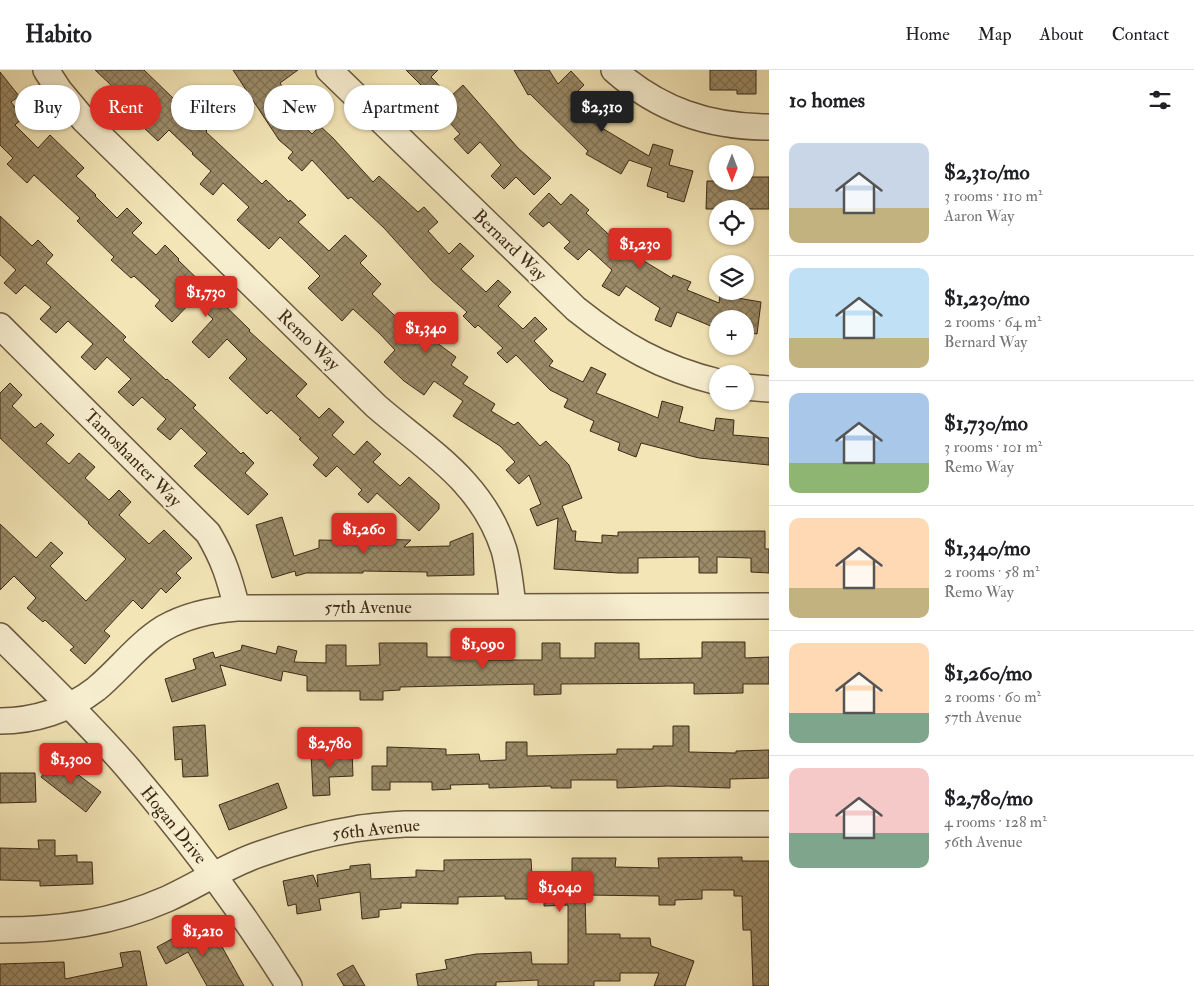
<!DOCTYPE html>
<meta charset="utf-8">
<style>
body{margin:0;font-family:"IM FELL Double Pica",serif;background:#f2f2f2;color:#202124;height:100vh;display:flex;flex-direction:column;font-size:19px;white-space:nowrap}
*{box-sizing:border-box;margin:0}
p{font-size:16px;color:#757577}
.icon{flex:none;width:28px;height:28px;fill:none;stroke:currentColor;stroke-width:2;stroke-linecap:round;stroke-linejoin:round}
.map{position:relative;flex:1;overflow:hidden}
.details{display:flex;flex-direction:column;background:#fff;width:425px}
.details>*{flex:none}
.banner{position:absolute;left:15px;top:15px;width:475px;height:45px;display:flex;gap:10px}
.needle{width:32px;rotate:180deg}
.controls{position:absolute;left:709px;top:75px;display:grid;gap:10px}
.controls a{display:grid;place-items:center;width:45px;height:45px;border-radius:50%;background:#fff;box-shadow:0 1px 4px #0004;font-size:25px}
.price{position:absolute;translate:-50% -42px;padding:0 11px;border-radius:5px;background:#d93025;color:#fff;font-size:16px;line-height:32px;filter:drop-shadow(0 1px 2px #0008)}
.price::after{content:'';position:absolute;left:50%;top:30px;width:15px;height:11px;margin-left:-8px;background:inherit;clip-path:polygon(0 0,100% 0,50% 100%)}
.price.on{background:#222;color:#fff}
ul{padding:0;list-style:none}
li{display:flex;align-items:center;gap:15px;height:125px;padding:0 20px}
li+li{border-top:1px solid #e0e0e0}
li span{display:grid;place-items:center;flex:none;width:140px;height:100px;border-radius:10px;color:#555}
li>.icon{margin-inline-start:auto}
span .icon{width:60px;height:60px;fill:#fffc;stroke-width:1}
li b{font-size:21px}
h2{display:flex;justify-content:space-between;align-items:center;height:60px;padding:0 20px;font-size:21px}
.pill{padding:0 18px;border-radius:22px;background:#fff;box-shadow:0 1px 4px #0004;font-size:18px;line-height:45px}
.pill.on{background:#d93025;color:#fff}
header{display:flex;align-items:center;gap:30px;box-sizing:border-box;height:70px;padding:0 25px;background:#fff;border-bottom:1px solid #e0e0e0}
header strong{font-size:24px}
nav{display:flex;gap:28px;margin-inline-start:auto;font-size:18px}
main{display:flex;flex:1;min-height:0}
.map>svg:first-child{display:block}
.building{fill:url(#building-cross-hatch);stroke:#3b2a16}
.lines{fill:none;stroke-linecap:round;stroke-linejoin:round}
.minor-casing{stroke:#69593e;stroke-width:28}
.minor{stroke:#f7eed0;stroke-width:25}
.labels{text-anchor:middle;stroke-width:5;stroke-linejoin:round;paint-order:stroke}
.street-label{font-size:18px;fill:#3b2a16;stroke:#f7eed0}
</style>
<header>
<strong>Habito</strong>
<nav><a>Home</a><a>Map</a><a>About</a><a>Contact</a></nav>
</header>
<main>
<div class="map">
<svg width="769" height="916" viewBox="0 0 769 916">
<defs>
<pattern id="building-cross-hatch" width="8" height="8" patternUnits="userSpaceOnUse" patternTransform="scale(1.25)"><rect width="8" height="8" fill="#9b8b69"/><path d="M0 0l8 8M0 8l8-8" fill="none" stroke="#807255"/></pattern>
</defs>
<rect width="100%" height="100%" fill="#f3e5b6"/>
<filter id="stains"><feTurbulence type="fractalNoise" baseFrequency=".004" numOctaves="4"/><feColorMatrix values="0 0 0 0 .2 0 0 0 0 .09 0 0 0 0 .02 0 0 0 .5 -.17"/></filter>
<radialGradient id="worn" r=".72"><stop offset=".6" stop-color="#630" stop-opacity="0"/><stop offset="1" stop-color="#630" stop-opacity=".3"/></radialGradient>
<!-- building -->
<path class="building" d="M 95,0 L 144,0 L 207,61 L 206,62 L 262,114 L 266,110 L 289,132 L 290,130 L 306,145 L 298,152 L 329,181 L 345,165 L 367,186 L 360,193 L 381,214 L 372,224 L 415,265 L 421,258 L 437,273 L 456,287 L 451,295 L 468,307 L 463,314 L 495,334 L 491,341 L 514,355 L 518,352 L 540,376 L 546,371 L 569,395 L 582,428 L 562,436 L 572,461 L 576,461 L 575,471 L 602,473 L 602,465 L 618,466 L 618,462 L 765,461 L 765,479 L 769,479 L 769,503 L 751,502 L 751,488 L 717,487 L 717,503 L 699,503 L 699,487 L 638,488 L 638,503 L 619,503 L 554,499 L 558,448 L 537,456 L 530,439 L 541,434 L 529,405 L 519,414 L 506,400 L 515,392 L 500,376 L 453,346 L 463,331 L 434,311 L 424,325 L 404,311 L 384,292 L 395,280 L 380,264 L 353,239 L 342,251 L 308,218 L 320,206 L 305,191 L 280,167 L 269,179 L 237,150 L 249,137 L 223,113 L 213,125 L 200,114 L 211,101 L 192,84 L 193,83 L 169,60 L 158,71 L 144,58 L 155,46 L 132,24 L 122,35 L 108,21 L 112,16 Z
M 233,0 L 298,0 L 280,13 L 296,37 L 289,42 L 312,64 L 320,56 L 333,68 L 373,112 L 379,106 L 418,142 L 424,137 L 438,152 L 428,161 L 449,184 L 460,173 L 474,186 L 461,199 L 486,222 L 498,210 L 511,222 L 498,236 L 523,259 L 535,247 L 547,259 L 534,271 L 553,291 L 549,296 L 583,312 L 591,297 L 606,304 L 596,323 L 658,348 L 662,331 L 683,337 L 679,352 L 714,361 L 716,348 L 734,350 L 733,365 L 769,368 L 769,395 L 699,388 L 641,373 L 636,387 L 618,380 L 620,373 L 590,361 L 594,351 L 564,337 L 568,329 L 550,320 L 516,285 L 507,293 L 497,283 L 503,278 L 478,255 L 475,258 L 463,246 L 467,242 L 432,211 L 384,158 L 351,127 L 348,129 L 312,90 L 302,101 L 288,88 L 293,82 L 279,70 Z
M 406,0 L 438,0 L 431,7 L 450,27 L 463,15 L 518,78 L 551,108 L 534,125 L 516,107 L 504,119 L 491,106 L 501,95 L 480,72 L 468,84 L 454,69 L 460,64 L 440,42 L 433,50 L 419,35 L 430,24 Z
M 514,0 L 549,0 L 558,14 L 571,1 L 584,15 L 574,25 L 595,46 L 590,51 L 649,86 L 653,74 L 673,80 L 669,95 L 693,101 L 684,132 L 667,127 L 668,123 L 647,116 L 652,98 L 629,90 L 621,104 L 586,84 L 588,81 L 530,24 L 528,25 Z
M 710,0 L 756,0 L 756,24 L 737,24 L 737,20 L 710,20 Z
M 0,2 L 19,26 L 11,32 L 23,48 L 15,55 L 38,78 L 50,65 L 84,98 L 76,106 L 96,125 L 95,126 L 117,148 L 127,138 L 142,153 L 132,163 L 156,185 L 165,175 L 179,189 L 178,190 L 250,260 L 249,261 L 307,314 L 296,326 L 319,348 L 329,338 L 344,352 L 332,365 L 354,385 L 367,371 L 381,384 L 373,392 L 400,416 L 409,407 L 439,434 L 439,439 L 419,461 L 377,423 L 368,433 L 358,424 L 362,420 L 337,396 L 326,407 L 313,395 L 319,388 L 299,369 L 301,368 L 271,340 L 267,344 L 229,308 L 247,289 L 227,269 L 209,288 L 192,272 L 213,249 L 193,230 L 172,252 L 155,236 L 160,230 L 134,206 L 131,208 L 111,190 L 114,187 L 77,151 L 80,148 L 34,105 L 27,113 L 7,94 L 13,88 L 0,75 Z
M 745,107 L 769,107 L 769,139 L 706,139 L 707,111 L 745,111 Z
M 549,123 L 561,135 L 571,124 L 589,140 L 586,143 L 624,179 L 672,208 L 673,205 L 691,212 L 687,220 L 719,233 L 720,225 L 761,232 L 757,264 L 745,262 L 745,249 L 718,249 L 718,259 L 677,242 L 671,257 L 655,250 L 660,238 L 626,216 L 619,226 L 602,216 L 612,200 L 589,179 L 578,190 L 564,178 L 570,172 L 549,152 L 543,157 L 529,144 Z
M 0,146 L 32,176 L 38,170 L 53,185 L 46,193 L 126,267 L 123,270 L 166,310 L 167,309 L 196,335 L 193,338 L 241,384 L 243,382 L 254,393 L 245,403 L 268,424 L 248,445 L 194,396 L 207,383 L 181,358 L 170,370 L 157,359 L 166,349 L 142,327 L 133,336 L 118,322 L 131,309 L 107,287 L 95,300 L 81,287 L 93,274 L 68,251 L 56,263 L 40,249 L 51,237 L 25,215 L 16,224 L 4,213 L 16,200 L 0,185 Z
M 10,313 L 22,325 L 12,336 L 35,358 L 41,353 L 54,365 L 46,373 L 69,394 L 79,383 L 95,397 L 85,408 L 109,430 L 119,420 L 131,432 L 119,445 L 149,474 L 164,460 L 192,488 L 176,503 L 181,508 L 166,523 L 161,518 L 142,539 L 133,530 L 104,561 L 110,566 L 85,594 L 70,580 L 74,577 L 45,550 L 43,552 L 27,538 L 36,528 L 14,506 L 0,520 L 0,454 L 36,488 L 51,472 L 63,483 L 50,496 L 86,531 L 126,489 L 88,453 L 89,452 L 0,368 L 0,323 Z
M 282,447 L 294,486 L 319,478 L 319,470 L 370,471 L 370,469 L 411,470 L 404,477 L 450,476 L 450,472 L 473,463 L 474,505 L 427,506 L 427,502 L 363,501 L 363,503 L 306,503 L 296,506 L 295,501 L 272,508 L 256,455 Z
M 702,572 L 745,572 L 745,588 L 769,587 L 769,614 L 743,614 L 743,623 L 694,624 L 694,613 L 561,614 L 561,624 L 534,625 L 534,614 L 400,617 L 400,620 L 383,621 L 383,630 L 360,630 L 360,621 L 307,621 L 307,606 L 283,601 L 281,611 L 220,595 L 226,615 L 172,632 L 165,609 L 196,599 L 193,589 L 213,582 L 215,588 L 241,580 L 242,575 L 276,584 L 278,576 L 297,581 L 294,592 L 326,593 L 326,575 L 346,575 L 346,596 L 380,595 L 379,573 L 427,573 L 427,587 L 461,587 L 461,573 L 481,574 L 481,590 L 542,590 L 542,573 L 560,573 L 560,588 L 595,588 L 595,573 L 639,573 L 639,589 L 702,588 Z
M 205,655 L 208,706 L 183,707 L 182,689 L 175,690 L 173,657 Z
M 673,656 L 689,656 L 689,682 L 736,683 L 736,681 L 769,680 L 769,708 L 730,709 L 730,718 L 668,716 L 617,718 L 617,710 L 571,710 L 571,718 L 551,718 L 551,716 L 489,718 L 489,714 L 450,715 L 451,719 L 432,720 L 432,712 L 390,712 L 390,720 L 372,720 L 372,696 L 387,696 L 387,677 L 446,679 L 446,685 L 479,684 L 480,691 L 506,690 L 506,672 L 527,672 L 527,686 L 617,684 L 617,679 L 653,679 L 653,676 L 673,676 Z
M 352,680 L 353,706 L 329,707 L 330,725 L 313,726 L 311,682 Z
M 56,688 L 101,722 L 86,742 L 41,707 Z
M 0,703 L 35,703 L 36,732 L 0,733 Z
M 278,713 L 287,738 L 229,760 L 219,735 Z
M 38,770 L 55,770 L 55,786 L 77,785 L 77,792 L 92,792 L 93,814 L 40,816 L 40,811 L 0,810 L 0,778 L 39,779 Z
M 742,787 L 742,791 L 769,791 L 769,916 L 753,916 L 751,860 L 743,860 L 742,826 L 734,826 L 734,820 L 702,820 L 702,829 L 675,830 L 675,835 L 659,835 L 659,826 L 585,825 L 586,864 L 620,864 L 620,868 L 650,868 L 651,876 L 694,891 L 685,916 L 654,916 L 659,903 L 620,903 L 620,911 L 594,911 L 594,916 L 538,916 L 538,910 L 496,912 L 496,916 L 418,916 L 416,904 L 447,899 L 445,890 L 476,884 L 531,882 L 532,894 L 568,894 L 568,835 L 544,836 L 544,829 L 505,829 L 505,826 L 458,827 L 458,834 L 401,833 L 401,838 L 379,840 L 379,847 L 362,849 L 360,822 L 319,829 L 321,840 L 297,844 L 296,834 L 288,836 L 283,811 L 313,805 L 318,817 L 317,805 L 350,799 L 350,796 L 370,794 L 371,809 L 416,807 L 416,800 L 444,801 L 444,790 L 531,789 L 532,806 L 572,805 L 572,788 L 616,788 L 615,797 L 659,798 L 658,788 Z
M 199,854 L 209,873 L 217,868 L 244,916 L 207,916 L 188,882 L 166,894 L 157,877 Z
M 134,881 L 140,881 L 147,916 L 0,916 L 0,894 L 64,892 L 65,909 L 123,897 L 120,883 Z
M 353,895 L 365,916 L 344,916 L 337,904 Z"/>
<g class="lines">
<!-- minor casing -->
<g class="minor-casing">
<path id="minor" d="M 46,0 L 59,20 L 84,50 L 376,336 C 428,381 482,411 504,480 C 509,498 511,518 513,537
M 329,0 L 576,239 C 621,275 661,298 718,312
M 614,0 C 659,40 709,57 769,57
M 0,256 L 208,463 C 224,490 229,507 237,538
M 745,317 L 769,319
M 0,566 C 43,609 87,651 127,697 C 186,766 241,839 289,916
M 0,651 C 34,651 69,640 96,619 C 119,600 138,574 164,558 C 187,545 211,540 237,538 L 769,536
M 0,860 C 59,860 112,853 167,829 C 198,815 227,795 260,784 C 291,773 323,764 355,759 C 372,756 388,755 405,754 L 769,754"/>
</g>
<!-- minor -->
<use href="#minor" class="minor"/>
</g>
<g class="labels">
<!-- street labels -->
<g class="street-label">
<text transform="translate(510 175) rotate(44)" y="6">Bernard Way</text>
<text transform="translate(309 270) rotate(44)" y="6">Remo Way</text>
<text transform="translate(133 388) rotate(45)" y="6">Tamoshanter Way</text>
<text x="368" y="543">57th Avenue</text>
<text transform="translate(174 755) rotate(51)" y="6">Hogan Drive</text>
<text transform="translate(376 759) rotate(-6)" y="6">56th Avenue</text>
</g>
</g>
<rect width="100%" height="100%" filter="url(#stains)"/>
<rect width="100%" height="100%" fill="url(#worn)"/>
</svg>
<div class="controls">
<a><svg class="needle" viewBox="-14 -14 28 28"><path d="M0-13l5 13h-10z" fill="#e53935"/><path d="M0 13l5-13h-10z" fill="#757577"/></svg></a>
<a><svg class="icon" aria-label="locate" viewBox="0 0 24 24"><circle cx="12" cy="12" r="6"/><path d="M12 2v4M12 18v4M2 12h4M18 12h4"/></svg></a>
<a><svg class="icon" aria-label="layers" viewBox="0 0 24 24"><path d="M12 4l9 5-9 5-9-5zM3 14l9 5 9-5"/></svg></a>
<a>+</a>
<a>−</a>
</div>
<b class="price on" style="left:602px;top:63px">$2,310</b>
<b class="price" style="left:640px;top:200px">$1,230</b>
<b class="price" style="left:206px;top:248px">$1,730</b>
<b class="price" style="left:426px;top:284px">$1,340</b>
<b class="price" style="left:364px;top:485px">$1,260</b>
<b class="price" style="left:483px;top:600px">$1,090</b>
<b class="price" style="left:330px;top:699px">$2,780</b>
<b class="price" style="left:71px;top:715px">$1,300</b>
<b class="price" style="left:560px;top:843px">$1,040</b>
<b class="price" style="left:203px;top:887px">$1,210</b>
<div class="banner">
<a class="pill">Buy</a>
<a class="pill on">Rent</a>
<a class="pill">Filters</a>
<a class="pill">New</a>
<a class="pill">Apartment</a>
</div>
</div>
<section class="details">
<h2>10 homes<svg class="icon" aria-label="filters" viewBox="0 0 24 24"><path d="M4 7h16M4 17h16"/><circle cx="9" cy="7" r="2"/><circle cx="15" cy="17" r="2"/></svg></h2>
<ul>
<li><span style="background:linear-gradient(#c9d6e8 65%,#c2b280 0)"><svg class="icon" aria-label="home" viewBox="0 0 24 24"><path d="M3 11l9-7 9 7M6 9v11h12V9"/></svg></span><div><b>$2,310/mo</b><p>3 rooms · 110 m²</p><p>Aaron Way</p></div></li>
<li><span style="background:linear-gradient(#bfe0f5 70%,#c2b280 0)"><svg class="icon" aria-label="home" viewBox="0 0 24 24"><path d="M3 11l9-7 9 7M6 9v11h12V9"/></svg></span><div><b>$1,230/mo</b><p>2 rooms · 64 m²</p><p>Bernard Way</p></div></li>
<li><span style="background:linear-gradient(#a9c7e8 70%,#8fb573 0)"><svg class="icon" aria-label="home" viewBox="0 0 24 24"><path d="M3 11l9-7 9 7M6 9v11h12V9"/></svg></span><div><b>$1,730/mo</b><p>3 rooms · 101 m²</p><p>Remo Way</p></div></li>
<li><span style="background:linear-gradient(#ffd9b3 70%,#c2b280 0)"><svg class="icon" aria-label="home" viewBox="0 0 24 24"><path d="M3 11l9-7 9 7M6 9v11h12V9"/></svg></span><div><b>$1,340/mo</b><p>2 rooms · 58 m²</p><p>Remo Way</p></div></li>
<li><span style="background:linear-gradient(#ffd9b3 70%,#7fa58c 0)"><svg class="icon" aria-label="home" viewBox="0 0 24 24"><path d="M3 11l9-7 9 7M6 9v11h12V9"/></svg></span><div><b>$1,260/mo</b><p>2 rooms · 60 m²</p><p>57th Avenue</p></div></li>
<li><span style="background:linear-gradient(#f6c9c9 65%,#7fa58c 0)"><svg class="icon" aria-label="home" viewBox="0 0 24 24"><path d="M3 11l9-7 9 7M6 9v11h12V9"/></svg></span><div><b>$2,780/mo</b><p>4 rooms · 128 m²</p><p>56th Avenue</p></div></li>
</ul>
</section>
</main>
